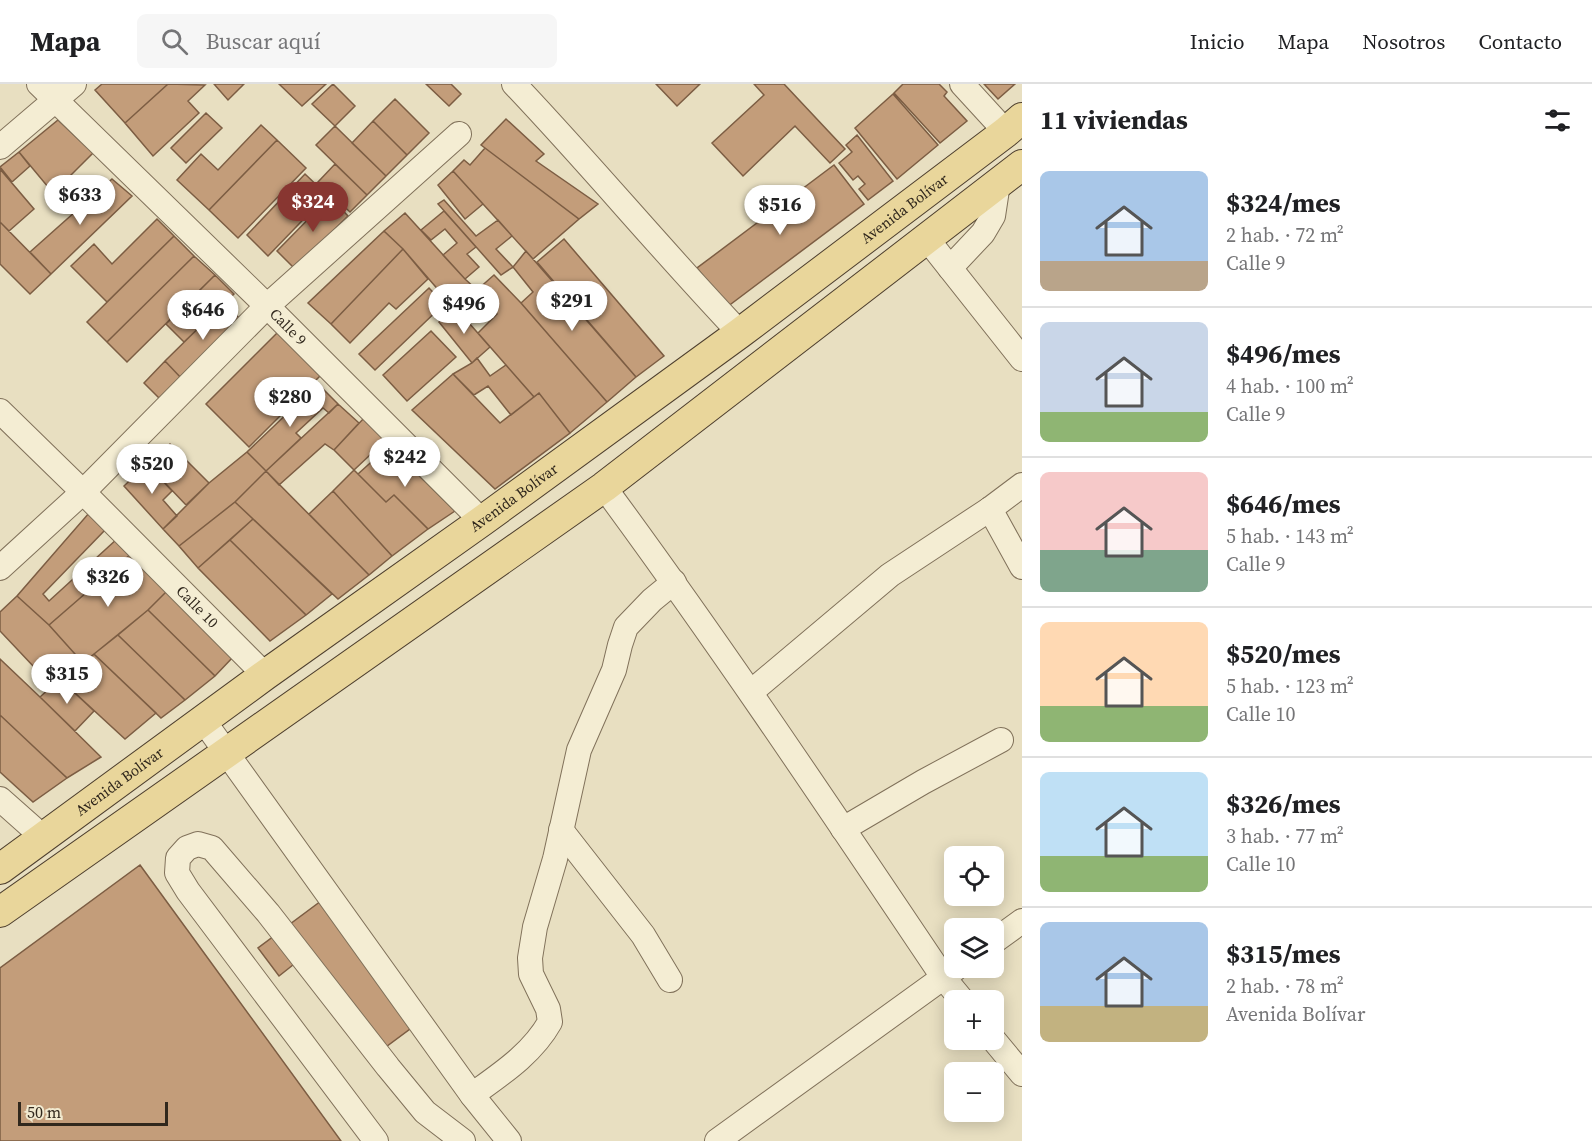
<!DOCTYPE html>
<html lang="es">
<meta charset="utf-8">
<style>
body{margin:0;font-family:"Source Serif 4",serif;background:#f6f6f6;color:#202124;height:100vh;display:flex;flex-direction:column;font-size:22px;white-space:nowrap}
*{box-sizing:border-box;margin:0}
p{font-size:20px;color:#757577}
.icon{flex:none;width:33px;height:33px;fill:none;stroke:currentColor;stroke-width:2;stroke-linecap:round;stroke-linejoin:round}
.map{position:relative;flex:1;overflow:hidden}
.sheet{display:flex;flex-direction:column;background:#fff;width:570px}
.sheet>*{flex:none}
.controls{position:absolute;left:944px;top:762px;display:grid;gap:12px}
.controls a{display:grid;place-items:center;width:60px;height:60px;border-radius:9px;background:#fff;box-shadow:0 3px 15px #0003;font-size:30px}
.scale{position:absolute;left:18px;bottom:15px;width:150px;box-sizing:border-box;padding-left:6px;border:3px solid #31281d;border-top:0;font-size:16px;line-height:21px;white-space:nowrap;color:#31281d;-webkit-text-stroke:4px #f1e9cf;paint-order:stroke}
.price{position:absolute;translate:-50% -51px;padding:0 14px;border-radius:21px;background:#fff;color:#222;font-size:20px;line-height:39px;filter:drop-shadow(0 2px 3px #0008)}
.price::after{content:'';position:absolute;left:50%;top:36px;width:18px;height:14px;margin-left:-9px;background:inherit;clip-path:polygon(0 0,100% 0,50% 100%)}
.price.active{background:#883631;color:#fff}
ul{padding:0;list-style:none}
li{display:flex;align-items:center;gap:18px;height:150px;padding:0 18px}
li+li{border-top:2px solid #e0e0e0}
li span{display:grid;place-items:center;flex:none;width:168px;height:120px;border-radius:9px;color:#555}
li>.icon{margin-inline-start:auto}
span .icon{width:72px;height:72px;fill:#fffc;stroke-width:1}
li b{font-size:26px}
h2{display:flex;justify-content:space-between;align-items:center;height:72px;padding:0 18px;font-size:26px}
header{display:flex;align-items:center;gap:36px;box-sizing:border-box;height:84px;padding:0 30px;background:#fff;border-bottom:2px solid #e0e0e0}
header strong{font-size:28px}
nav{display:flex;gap:33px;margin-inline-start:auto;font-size:21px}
.search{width:420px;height:54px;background:#f6f6f6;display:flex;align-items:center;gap:15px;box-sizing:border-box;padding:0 21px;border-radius:9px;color:#757577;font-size:22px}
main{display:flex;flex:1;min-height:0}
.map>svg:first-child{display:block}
.building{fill:#c39d7a;stroke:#7c5d43;stroke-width:1.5}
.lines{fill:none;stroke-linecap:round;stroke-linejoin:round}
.minor-casing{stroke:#80715a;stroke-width:26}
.major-casing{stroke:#4e3f2e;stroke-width:32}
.minor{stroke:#f4edd3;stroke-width:24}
.major{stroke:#e9d69b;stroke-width:30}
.labels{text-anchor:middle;stroke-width:4.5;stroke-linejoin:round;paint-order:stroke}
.street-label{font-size:15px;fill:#31281d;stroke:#f1e9cf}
</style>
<header>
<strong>Mapa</strong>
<div class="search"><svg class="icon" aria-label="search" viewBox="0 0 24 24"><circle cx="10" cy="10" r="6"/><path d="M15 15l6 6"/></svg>Buscar aquí</div>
<nav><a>Inicio</a><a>Mapa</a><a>Nosotros</a><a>Contacto</a></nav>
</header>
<main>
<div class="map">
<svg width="1022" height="1057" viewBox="0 0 1022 1057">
<rect width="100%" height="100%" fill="#e8dfc1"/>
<!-- building -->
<path class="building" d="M 102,0 L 168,0 L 125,39 L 95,6 Z
M 168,0 L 205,1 L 188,17 L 199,29 L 153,72 L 125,39 Z
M 214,0 L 244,0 L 228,16 Z
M 279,0 L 326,0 L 302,22 Z
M 333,0 L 355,22 L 335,42 L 312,20 Z
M 426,0 L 451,0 L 461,10 L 449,22 Z
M 656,0 L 700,0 L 677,22 Z
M 754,0 L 784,0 L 845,65 L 830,79 L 795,42 L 743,92 L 712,59 L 764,11 Z
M 903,0 L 939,0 L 947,8 L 944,12 L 967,37 L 940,59 L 894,9 Z
M 984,0 L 1015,0 L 998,15 Z
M 893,10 L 938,61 L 897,95 L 855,44 Z
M 395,15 L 429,49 L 407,71 L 373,37 Z
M 206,29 L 222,44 L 186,79 L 171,64 Z
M 506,35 L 544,70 L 536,77 L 598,120 L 579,135 L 481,61 Z
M 58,36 L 93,69 L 53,109 L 19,68 Z
M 373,37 L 407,71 L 386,92 L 352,59 Z
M 261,41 L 277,56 L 209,126 L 177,96 L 201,70 L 218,86 Z
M 335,42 L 386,92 L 367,111 L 316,61 Z
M 857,51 L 893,97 L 868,116 L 859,105 L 865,100 L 858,92 L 853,96 L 839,79 L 852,68 L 846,61 Z
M 277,56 L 306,84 L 238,154 L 209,126 Z
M 485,64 L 579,135 L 533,175 L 453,87 L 464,76 L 470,81 Z
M 19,68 L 30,82 L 12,98 L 0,83 Z
M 335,80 L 367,111 L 350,128 L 318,98 Z
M 834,81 L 864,120 L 727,223 L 697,184 Z
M 0,85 L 34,125 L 9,147 L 0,138 Z
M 453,87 L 483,120 L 465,135 L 438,101 Z
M 305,90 L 327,111 L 268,172 L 247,151 Z
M 112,95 L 132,112 L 51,190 L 30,168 Z
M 330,113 L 348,132 L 295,185 L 277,167 Z
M 444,116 L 476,152 L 498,136 L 512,152 L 496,165 L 513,183 L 501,191 L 438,120 Z
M 444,127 L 476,163 L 467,170 L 479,183 L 465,195 L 443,171 L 457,159 L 445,145 L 431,156 L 421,146 Z
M 405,129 L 465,195 L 477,206 L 465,218 L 457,209 L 447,216 L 403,165 L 384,147 Z
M 157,135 L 174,152 L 107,218 L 71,182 L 94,160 L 112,180 Z
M 0,138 L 51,190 L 30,210 L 0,180 Z
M 384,147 L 403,165 L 331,240 L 308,219 Z
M 174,152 L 194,172 L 107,258 L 87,238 Z
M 564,155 L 664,272 L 636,293 L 537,178 Z
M 403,165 L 428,195 L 396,225 L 389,219 L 350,259 L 331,240 Z
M 526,167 L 636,293 L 607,318 L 521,219 L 533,208 L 513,183 Z
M 194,172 L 215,191 L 127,278 L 107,258 Z
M 215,191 L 234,210 L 184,258 L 166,240 Z
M 494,191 L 521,219 L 607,318 L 570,349 L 539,309 L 534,313 L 478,249 L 497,230 L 477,206 Z
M 429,204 L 444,220 L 375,286 L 359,270 Z
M 224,219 L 242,237 L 182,295 L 165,277 Z
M 455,223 L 490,263 L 472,279 L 439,238 Z
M 279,247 L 322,290 L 249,363 L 206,320 Z
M 431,247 L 456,273 L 407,317 L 383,291 Z
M 477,274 L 490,292 L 506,281 L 534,313 L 511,331 L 488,302 L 474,311 L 453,290 L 472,279 Z
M 165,277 L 182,295 L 161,316 L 144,299 Z
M 453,290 L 500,339 L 539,309 L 570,349 L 495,405 L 412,326 Z
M 318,300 L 338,320 L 329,329 L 323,324 L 296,349 L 301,354 L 266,387 L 247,368 Z
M 338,320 L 359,339 L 334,366 L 325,360 L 279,401 L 266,387 Z
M 364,334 L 386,356 L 354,386 L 334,366 Z
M 170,360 L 209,399 L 186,421 L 147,380 Z
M 389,362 L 455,427 L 428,445 L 394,411 L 386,418 L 358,390 Z
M 247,368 L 266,387 L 235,418 L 179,462 L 163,445 L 209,399 Z
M 147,380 L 172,407 L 163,416 L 177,432 L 163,445 L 124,402 Z
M 354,386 L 386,418 L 394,411 L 428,445 L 392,472 L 333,407 Z
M 266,387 L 369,491 L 338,515 L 235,418 Z
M 333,407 L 392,472 L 369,491 L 309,430 Z
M 235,418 L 253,435 L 198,484 L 179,462 Z
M 89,429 L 105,446 L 43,510 L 49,517 L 117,455 L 132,469 L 49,541 L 17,512 Z
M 253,435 L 332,510 L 306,531 L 230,456 Z
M 230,456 L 306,531 L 270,557 L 198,484 Z
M 132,469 L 167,507 L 148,526 L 83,579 L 49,541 Z
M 167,507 L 234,572 L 215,592 L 148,526 Z
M 17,512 L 49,541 L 83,579 L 62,597 L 52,602 L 0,547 L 0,528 Z
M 148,526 L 215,592 L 185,616 L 118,551 Z
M 118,551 L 185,616 L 161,634 L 94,570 Z
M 94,570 L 156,629 L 125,655 L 62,597 Z
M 0,575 L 40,613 L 101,673 L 67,694 L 0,631 Z
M 62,597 L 94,627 L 75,647 L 40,613 L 52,602 Z
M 0,631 L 67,694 L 33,718 L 0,688 Z
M 140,781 L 341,1057 L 0,1057 L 0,884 Z
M 321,817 L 414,942 L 371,974 L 298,877 L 279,892 L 258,864 Z"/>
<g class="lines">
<!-- minor casing -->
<g class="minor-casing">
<g id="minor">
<path id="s1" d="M 39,0 L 267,222 L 482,437"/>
<path d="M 514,0 C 591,81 663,168 740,249"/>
<path d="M 962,0 L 1006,48"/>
<path d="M 0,63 L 74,0"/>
<path d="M 927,155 L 1022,275"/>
<path d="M 950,184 L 983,149 L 993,132 L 998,99"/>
<path id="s2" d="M 0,327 L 83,408 L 265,591"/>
<path d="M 604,403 C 722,563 832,728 943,893 L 962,916"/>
<path d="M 990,425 L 1022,483"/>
<path d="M 0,484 L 83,408 L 267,222 L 459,50"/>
<path d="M 751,608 L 890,491 L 990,425 L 1022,401"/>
<path d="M 203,636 L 472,1011 L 509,1057"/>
<path d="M 0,715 L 44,754"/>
<path d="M 843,745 L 923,698 L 1001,656"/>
<path d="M 561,746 L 643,851 L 670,896"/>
<path d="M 993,858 L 1022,837"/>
<path d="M 993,955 L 1022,990"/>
<path d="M 472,1011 C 501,990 532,970 550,938 L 548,925 L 531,890 L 530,874 L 535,843 L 555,775 L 579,666 L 614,586 L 620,561 L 626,543 L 652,516 L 674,498"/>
<path d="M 376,1057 L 188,807 L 177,789 L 178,774 L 187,764 L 198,760 L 212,764 L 268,829 L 388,983 L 425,1028 L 463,1057"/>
<path d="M 717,1057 L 955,885"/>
</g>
</g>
<!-- major casing -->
<g class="major-casing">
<g id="major">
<path id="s3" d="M 0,785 L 265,591 L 482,437 L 740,249 L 1006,48 L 1022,34"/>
<path d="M 0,828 L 604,403 L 1022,81"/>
</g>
</g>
<!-- minor -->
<use href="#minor" class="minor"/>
<!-- major -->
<use href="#major" class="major"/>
</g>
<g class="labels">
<!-- street labels -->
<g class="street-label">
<text dy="5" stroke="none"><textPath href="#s3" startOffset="1120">Avenida Bolívar</textPath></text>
<text dy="5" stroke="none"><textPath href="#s1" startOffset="348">Calle 9</textPath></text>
<text dy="5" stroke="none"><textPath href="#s3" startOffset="634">Avenida Bolívar</textPath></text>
<text dy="5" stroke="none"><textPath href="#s2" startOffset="278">Calle 10</textPath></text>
<text dy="5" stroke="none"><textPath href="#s3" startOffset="148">Avenida Bolívar</textPath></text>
</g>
</g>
</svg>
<div class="controls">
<a><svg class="icon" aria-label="locate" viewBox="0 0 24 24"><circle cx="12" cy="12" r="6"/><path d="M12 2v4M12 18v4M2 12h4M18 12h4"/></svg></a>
<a><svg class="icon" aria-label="layers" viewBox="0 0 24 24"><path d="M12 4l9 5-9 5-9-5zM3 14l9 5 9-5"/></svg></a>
<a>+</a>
<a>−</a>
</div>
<div class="scale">50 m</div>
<b class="price" style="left:80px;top:142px">$633</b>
<b class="price active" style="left:313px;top:149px">$324</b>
<b class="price" style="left:780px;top:152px">$516</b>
<b class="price" style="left:572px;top:248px">$291</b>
<b class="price" style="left:464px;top:251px">$496</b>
<b class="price" style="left:203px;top:257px">$646</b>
<b class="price" style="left:290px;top:344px">$280</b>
<b class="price" style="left:405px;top:404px">$242</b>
<b class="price" style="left:152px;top:411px">$520</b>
<b class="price" style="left:108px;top:524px">$326</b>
<b class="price" style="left:67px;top:621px">$315</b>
</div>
<section class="sheet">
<h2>11 viviendas<svg class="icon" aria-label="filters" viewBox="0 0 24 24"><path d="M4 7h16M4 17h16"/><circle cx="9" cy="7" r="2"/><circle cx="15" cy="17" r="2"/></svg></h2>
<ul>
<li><span style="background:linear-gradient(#a9c7e8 75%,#b9a48a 0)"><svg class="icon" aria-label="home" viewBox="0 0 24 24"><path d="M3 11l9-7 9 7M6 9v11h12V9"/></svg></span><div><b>$324/mes</b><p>2 hab. · 72 m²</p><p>Calle 9</p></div></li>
<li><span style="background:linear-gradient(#c9d6e8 75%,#8fb573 0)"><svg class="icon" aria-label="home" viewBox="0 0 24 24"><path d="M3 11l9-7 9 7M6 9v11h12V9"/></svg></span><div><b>$496/mes</b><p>4 hab. · 100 m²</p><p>Calle 9</p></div></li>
<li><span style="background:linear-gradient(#f6c9c9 65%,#7fa58c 0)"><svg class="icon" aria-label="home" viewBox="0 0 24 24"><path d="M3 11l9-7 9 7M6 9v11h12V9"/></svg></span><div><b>$646/mes</b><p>5 hab. · 143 m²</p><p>Calle 9</p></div></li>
<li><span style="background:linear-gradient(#ffd9b3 70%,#8fb573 0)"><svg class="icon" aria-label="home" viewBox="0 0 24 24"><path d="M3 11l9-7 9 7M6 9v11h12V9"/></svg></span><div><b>$520/mes</b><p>5 hab. · 123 m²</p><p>Calle 10</p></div></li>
<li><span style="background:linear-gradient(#bfe0f5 70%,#8fb573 0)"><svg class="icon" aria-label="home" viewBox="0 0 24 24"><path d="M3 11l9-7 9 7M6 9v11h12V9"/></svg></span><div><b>$326/mes</b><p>3 hab. · 77 m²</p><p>Calle 10</p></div></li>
<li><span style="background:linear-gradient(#a9c7e8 70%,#c2b280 0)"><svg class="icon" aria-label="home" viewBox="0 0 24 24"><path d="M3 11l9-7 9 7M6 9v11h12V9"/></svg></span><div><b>$315/mes</b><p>2 hab. · 78 m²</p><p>Avenida Bolívar</p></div></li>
</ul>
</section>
</main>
